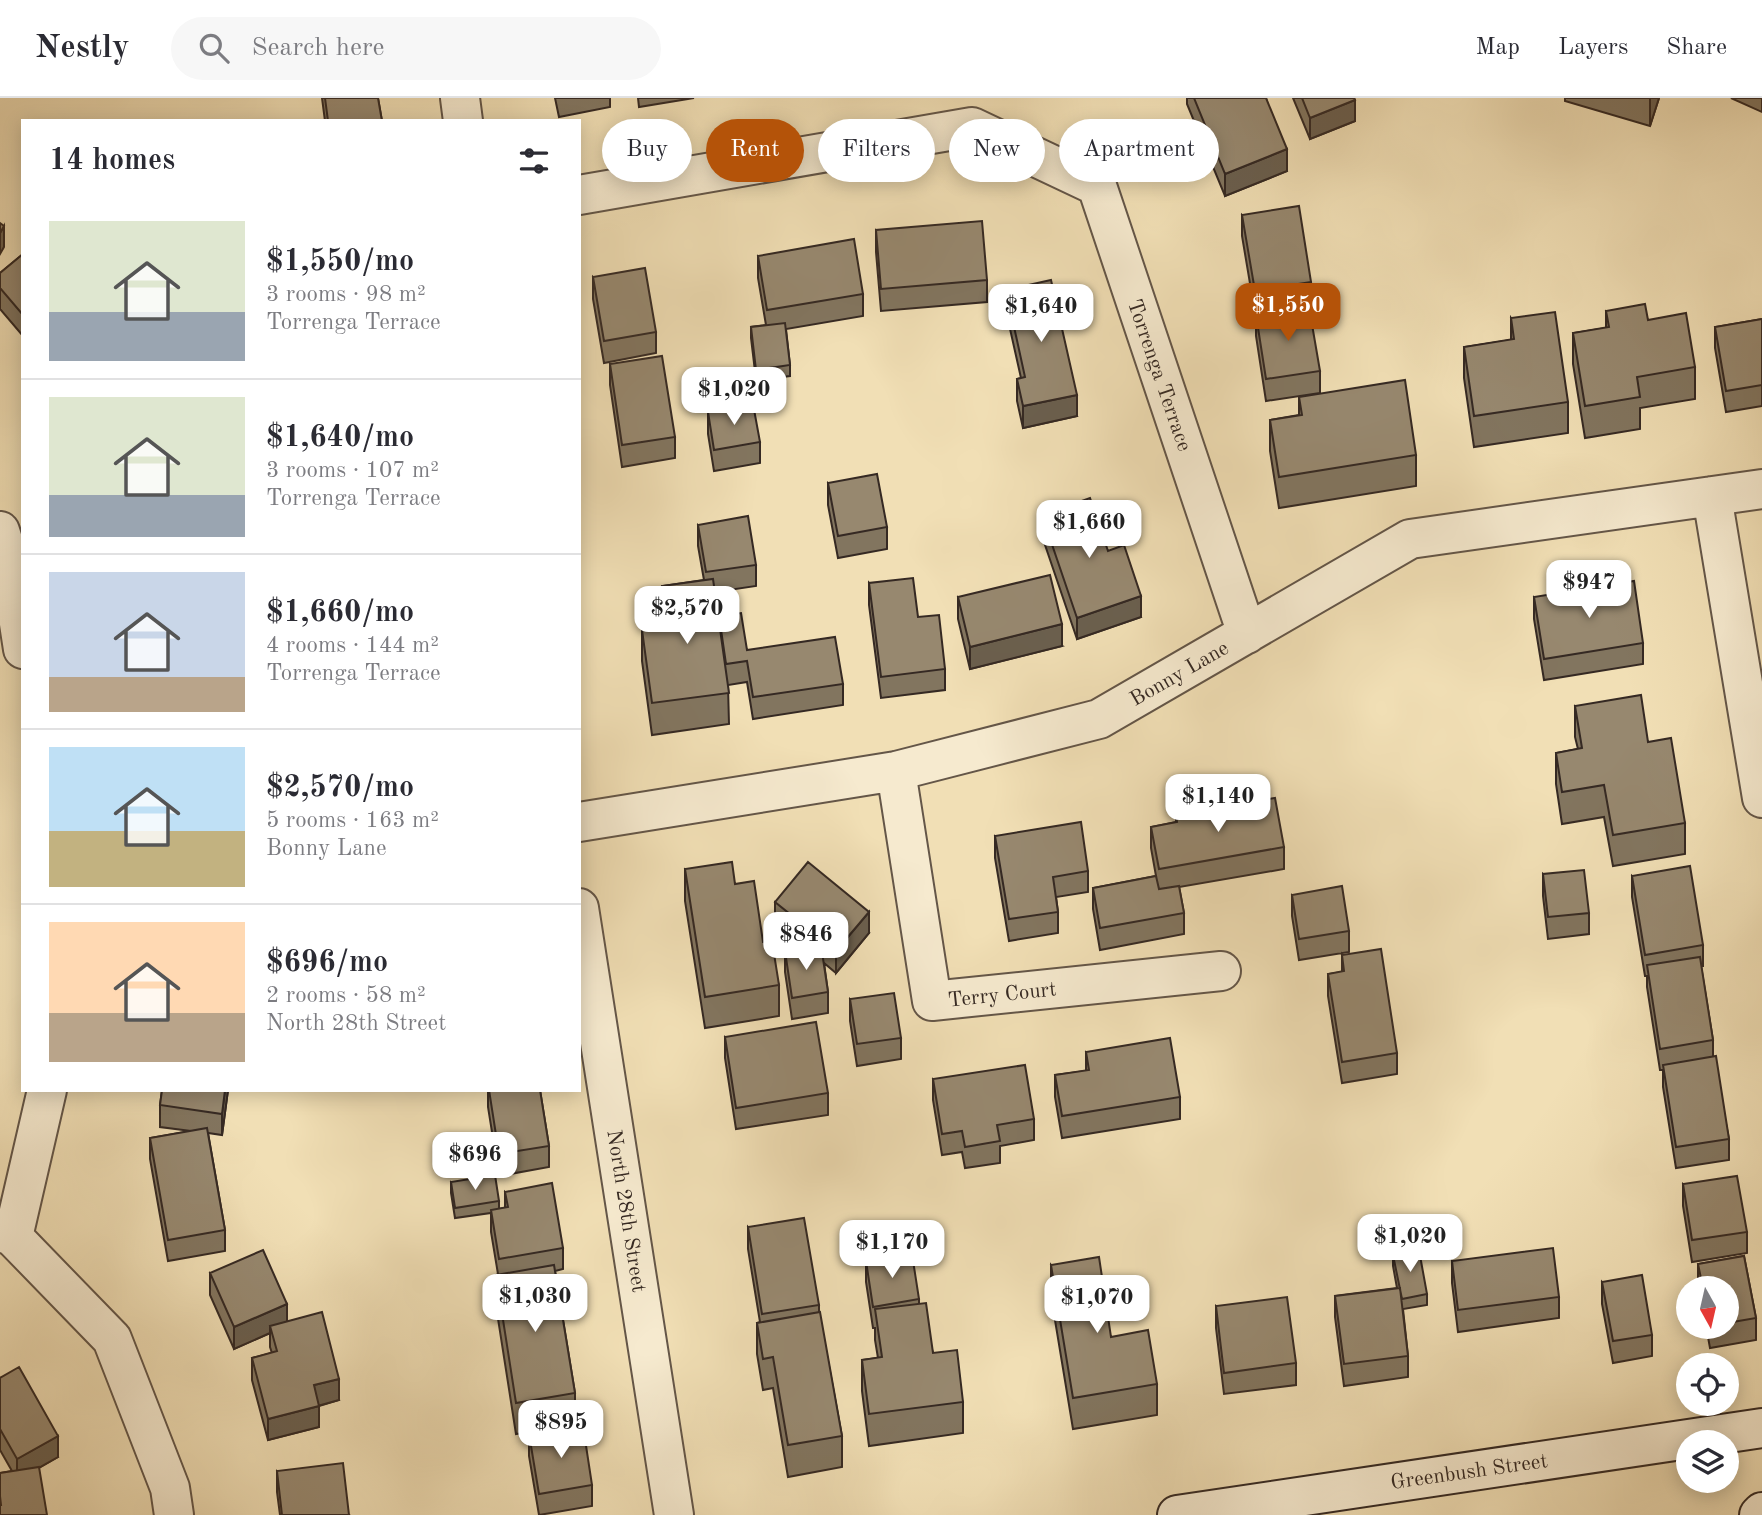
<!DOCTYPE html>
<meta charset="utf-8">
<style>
body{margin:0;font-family:"Old Standard TT",serif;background:#f7f7f7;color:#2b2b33;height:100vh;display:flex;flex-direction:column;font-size:26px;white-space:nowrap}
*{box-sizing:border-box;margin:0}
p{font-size:23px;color:#7c7c81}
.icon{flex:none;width:38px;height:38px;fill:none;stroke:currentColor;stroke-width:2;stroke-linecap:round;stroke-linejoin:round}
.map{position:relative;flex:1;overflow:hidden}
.side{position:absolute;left:21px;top:21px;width:560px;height:973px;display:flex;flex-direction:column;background:#fff;border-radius:0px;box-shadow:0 4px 18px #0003}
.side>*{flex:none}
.banner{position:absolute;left:602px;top:21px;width:665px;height:63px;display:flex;gap:14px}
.needle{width:46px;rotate:172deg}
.tools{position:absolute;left:1676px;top:1178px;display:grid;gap:14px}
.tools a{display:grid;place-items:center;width:63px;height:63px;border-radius:50%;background:#fff;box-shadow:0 4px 18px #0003;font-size:35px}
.price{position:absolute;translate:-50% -60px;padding:0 16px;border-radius:14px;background:#fff;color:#222;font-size:23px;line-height:46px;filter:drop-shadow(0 2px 4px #0008)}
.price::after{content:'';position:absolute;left:50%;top:42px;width:21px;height:16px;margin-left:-10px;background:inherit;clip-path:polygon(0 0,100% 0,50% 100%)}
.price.on{background:#b45309;color:#fff}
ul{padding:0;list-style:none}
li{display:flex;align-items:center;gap:21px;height:175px;padding:0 28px}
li+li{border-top:2px solid #e1e1e2}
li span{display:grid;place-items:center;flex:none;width:196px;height:140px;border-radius:0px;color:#555}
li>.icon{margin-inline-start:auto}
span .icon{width:84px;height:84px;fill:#fffc;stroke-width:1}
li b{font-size:30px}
h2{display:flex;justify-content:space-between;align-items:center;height:84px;padding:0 28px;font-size:30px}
.tag{padding:0 24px;border-radius:32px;background:#fff;box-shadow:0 4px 18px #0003;font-size:24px;line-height:63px}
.tag.on{background:#b45309;color:#fff}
header{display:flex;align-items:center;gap:42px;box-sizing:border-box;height:98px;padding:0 35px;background:#fff;border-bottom:2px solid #e1e1e2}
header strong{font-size:33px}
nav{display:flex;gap:38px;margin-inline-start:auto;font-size:24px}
.search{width:490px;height:63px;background:#f7f7f7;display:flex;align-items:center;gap:18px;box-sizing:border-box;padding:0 24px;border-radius:38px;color:#7c7c81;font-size:26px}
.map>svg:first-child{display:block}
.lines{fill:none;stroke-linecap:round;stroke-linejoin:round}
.street-casing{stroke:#645648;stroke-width:42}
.secondary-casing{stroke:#352923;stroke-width:42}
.street{stroke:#f6eacf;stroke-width:38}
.secondary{stroke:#f6eacf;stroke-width:38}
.wall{fill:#82755f;stroke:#352923;stroke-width:2}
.shaded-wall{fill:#6a5f4e;stroke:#352923;stroke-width:2}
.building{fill:#97886f;stroke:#352923;stroke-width:2}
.labels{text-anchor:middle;stroke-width:6;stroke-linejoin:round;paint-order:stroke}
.street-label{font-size:21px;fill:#352923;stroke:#f6eacf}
</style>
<header>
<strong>Nestly</strong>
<div class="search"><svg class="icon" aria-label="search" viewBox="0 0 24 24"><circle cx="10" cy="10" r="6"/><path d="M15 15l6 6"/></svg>Search here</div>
<nav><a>Map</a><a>Layers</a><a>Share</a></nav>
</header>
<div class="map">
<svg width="1762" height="1417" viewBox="0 0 1762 1417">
<rect width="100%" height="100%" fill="#f1dfb5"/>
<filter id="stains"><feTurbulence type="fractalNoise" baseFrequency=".00286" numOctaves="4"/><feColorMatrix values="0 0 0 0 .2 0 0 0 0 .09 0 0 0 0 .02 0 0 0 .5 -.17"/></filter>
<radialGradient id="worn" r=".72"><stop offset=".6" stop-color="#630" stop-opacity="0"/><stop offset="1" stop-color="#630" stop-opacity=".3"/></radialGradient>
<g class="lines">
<!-- street casing -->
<g class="street-casing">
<path id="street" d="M 460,0 L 463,23
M 579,97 L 972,29 L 1097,88 L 1247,536
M 1712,398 L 1762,700
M 0,433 L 9,461 L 23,551
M 896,673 L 932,903 L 1221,873
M 579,724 L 896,673 L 1099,621 L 1410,441 L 1762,391
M 579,810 L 674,1417
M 0,1133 L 13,1139 L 112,1241 L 170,1390 L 174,1417
M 13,1139 L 47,992"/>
</g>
<!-- secondary casing -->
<g class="secondary-casing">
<path id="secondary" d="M 1177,1417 L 1762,1330
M 1759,1417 L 1762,1414"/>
</g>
<!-- street -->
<use href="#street" class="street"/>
<!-- secondary -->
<use href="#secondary" class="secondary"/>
</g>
<!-- wall -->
<path class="wall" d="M 322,0 L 378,0 L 382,23 L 325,23 Z
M 555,0 L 610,0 L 610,9 L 559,19 Z
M 638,0 L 694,0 L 639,9 Z
M 1187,0 L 1266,0 L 1287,73 L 1225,98 L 1187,6 Z
M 1293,0 L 1354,0 L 1355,23 L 1310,41 Z
M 1565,0 L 1659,0 L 1650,28 L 1565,3 Z
M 1731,0 L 1762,0 L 1762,14 Z
M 1242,117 L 1311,184 L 1311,206 L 1255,215 L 1242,138 Z
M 876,132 L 987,182 L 987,204 L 881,213 L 876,154 Z
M 23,156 L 23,238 L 0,211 L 0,175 Z
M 758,158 L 863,196 L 863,218 L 786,231 L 790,267 L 790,278 L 756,282 L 751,240 L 751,229 L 766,227 L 758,180 Z
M 593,179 L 656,234 L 656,255 L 604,265 L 593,201 Z
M 1006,192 L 1077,318 L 1023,330 L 1017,303 L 1017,281 L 1021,280 L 1006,213 Z
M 1606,213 L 1648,222 L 1695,269 L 1695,301 L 1640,310 L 1640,331 L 1585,340 L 1573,266 L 1573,235 L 1606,230 Z
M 1256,217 L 1320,273 L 1320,295 L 1266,303 L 1256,238 Z
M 1511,220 L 1568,304 L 1568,335 L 1474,349 L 1464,280 L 1464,249 L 1511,242 Z
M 1762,221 L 1762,308 L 1726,314 L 1715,250 L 1715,229 Z
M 610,266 L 675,339 L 675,360 L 622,369 L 610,287 Z
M 1299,299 L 1416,357 L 1416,388 L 1279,410 L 1270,353 L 1270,322 L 1299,317 Z
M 708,314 L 760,344 L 760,365 L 714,373 L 708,336 Z
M 828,385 L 887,429 L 887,451 L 838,460 L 828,407 Z
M 1042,417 L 1108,453 L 1141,519 L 1077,541 L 1042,438 Z
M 698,427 L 756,467 L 756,488 L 715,494 L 719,519 L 747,552 L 843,586 L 843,607 L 753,621 L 747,584 L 728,587 L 729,626 L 652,637 L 642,563 L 642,532 L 664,529 L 662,519 L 662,488 L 704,482 L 698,448 Z
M 869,485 L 945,571 L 945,592 L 881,600 L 869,507 Z
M 958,499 L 1062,548 L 970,571 L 958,521 Z
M 1534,499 L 1643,545 L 1643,566 L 1544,582 L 1534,521 Z
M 1575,608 L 1648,644 L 1685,725 L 1685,756 L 1613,768 L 1604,719 L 1562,726 L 1556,686 L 1556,655 L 1578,651 L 1575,639 Z
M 1176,717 L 1284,749 L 1284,771 L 1179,789 L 1184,815 L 1184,836 L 1100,852 L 1093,811 L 1093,790 L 1156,778 L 1151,750 L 1151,729 L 1176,724 Z
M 995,738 L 1088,773 L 1088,794 L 1056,799 L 1058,814 L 1058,835 L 1009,843 L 995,760 Z
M 685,771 L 735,786 L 763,844 L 779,887 L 779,918 L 705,930 L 685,803 Z
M 1543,776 L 1589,815 L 1589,836 L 1548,841 L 1543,798 Z
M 1632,778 L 1703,847 L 1703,868 L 1701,868 L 1713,942 L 1713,959 L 1729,1041 L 1729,1062 L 1676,1070 L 1663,989 L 1663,972 L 1660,972 L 1647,889 L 1647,878 L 1645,878 L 1632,799 Z
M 1292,797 L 1349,833 L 1349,854 L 1299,862 L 1292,818 Z
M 775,804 L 869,835 L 836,875 L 824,865 L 828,894 L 828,915 L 792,921 L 785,874 L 785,853 L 805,850 L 775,825 Z
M 1342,857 L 1397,955 L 1397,976 L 1342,985 L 1328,898 L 1328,876 L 1342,874 Z
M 850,901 L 901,940 L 901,961 L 857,968 L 850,923 Z
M 725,939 L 828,995 L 828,1017 L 736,1031 L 725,960 Z
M 1086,954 L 1180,999 L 1180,1021 L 1062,1040 L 1055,999 L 1055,977 L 1086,973 Z
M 933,981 L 1034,1021 L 1034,1042 L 1000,1048 L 1000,1065 L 965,1070 L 962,1054 L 942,1057 L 933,1002 Z
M 162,992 L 228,992 L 222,1037 L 208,1035 L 225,1132 L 225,1153 L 168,1163 L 150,1061 L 150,1040 L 191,1033 L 160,1029 L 160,1007 Z
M 488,992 L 540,992 L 549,1048 L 549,1069 L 499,1078 L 488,1009 Z
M 451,1084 L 499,1103 L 499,1111 L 505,1110 L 505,1094 L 563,1150 L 563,1171 L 555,1173 L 575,1295 L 575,1326 L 516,1336 L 496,1208 L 496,1177 L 498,1176 L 491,1134 L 491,1115 L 455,1120 L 451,1095 Z
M 1683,1086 L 1747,1134 L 1747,1155 L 1692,1164 L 1683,1108 Z
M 748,1129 L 819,1207 L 819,1214 L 842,1338 L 842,1369 L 788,1379 L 773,1290 L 763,1292 L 757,1256 L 757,1225 L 760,1224 L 748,1151 Z
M 1393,1157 L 1427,1196 L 1427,1207 L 1403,1211 L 1408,1258 L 1408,1279 L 1344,1288 L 1335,1219 L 1335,1198 L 1397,1190 L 1393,1168 Z
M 1744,1158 L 1756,1220 L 1756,1242 L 1710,1250 L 1706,1228 L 1727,1228 L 1727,1190 L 1698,1190 L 1698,1166 Z
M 866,1163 L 919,1201 L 919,1205 L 933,1255 L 963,1304 L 963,1335 L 869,1348 L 862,1293 L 862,1262 L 878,1260 L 875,1242 L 875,1230 L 873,1230 L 866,1184 Z
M 1452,1163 L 1559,1199 L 1559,1220 L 1458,1234 L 1452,1185 Z
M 1051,1167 L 1111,1239 L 1157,1286 L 1157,1317 L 1073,1331 L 1051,1198 Z
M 210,1175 L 287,1223 L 339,1302 L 319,1308 L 319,1329 L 268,1342 L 252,1282 L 252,1260 L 272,1255 L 270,1249 L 270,1235 L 234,1251 L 210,1197 Z
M 1602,1184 L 1652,1237 L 1652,1258 L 1613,1265 L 1602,1206 Z
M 1216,1208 L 1296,1265 L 1296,1287 L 1224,1296 L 1216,1230 Z
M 0,1280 L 58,1359 L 39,1370 L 0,1417 L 0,1375 L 12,1373 L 0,1352 Z
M 529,1336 L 592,1387 L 592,1408 L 539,1417 L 529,1358 Z
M 277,1373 L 349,1417 L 280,1417 L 277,1394 Z"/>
<!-- shaded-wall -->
<path class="shaded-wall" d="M 1650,0 L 1659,0 L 1650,28 Z
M 1355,2 L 1355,23 L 1310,41 L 1310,20 Z
M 1287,51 L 1287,73 L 1225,98 L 1225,76 Z
M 4,128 L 4,149 L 0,156 L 0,135 Z
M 1077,297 L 1077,318 L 1023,330 L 1023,308 Z
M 1141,498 L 1141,519 L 1077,541 L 1077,520 Z
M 1062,526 L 1062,548 L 970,571 L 970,549 Z
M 869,814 L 869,835 L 836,875 L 836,853 Z
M 225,992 L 228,992 L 222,1037 L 222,1016 Z
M 287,1206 L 287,1228 L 270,1228 L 270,1235 L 234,1251 L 234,1229 Z
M 339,1281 L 339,1302 L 314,1309 L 314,1287 Z
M 319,1308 L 319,1329 L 268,1342 L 268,1321 Z
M 58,1338 L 58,1359 L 17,1382 L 17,1361 Z"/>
<!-- building -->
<path class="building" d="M 325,0 L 378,0 L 382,23 L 328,23 Z
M 1194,0 L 1266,0 L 1287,51 L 1225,76 Z
M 1302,0 L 1354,0 L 1355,2 L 1310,20 Z
M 1299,108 L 1311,184 L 1255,193 L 1242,117 Z
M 982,123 L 987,182 L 881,191 L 876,132 Z
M 0,125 L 4,128 L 0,135 Z
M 854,141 L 863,196 L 767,212 L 758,158 Z
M 23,156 L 23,217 L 0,190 L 0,175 Z
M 645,170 L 656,234 L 604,243 L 593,179 Z
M 1051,182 L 1077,297 L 1023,308 L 1017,281 L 1025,279 L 1006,192 Z
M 1645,206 L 1648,222 L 1686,215 L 1695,269 L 1637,279 L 1640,299 L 1585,308 L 1573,235 L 1609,229 L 1606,213 Z
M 1309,209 L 1320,273 L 1266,281 L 1256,217 Z
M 1555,214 L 1568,304 L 1474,318 L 1464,249 L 1514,241 L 1511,220 Z
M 1762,221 L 1762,287 L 1726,293 L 1715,229 Z
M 785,225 L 790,267 L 756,272 L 751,229 Z
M 662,258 L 675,339 L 622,347 L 610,266 Z
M 1405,282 L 1416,357 L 1279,379 L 1270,322 L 1302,317 L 1299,299 Z
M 753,306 L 760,344 L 714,352 L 708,314 Z
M 877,376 L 887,429 L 838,438 L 828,385 Z
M 1090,400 L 1108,453 L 1124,447 L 1141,498 L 1077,520 L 1042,417 Z
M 748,418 L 756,467 L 706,474 L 698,427 Z
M 1050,477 L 1062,526 L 970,549 L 958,499 Z
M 913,480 L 918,519 L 939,517 L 945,571 L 881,579 L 869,485 Z
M 713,481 L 729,595 L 652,605 L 642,532 L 668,528 L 662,488 Z
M 1634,483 L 1643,545 L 1544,561 L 1534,499 Z
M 741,515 L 747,552 L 835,539 L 843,586 L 753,599 L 747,563 L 726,566 L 719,518 Z
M 1641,597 L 1648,644 L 1671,640 L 1685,725 L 1613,737 L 1604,687 L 1562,694 L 1556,655 L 1582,650 L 1575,608 Z
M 1275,700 L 1284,749 L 1159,771 L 1151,729 L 1177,724 L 1176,717 Z
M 1081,724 L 1088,773 L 1053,779 L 1058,814 L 1009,821 L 995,738 Z
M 732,764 L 735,786 L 754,783 L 763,844 L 772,843 L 779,887 L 705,899 L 685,771 Z
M 808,764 L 869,814 L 836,853 L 775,804 Z
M 1690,768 L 1703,847 L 1645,857 L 1632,778 Z
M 1584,772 L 1589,815 L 1548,819 L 1543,776 Z
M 1156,778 L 1159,791 L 1179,788 L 1184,815 L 1100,830 L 1093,790 Z
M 1342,788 L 1349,833 L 1299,841 L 1292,797 Z
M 821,847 L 828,894 L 792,900 L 785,853 Z
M 1381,851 L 1397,955 L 1342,964 L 1328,876 L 1344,873 L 1342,857 Z
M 1700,859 L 1713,942 L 1660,951 L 1647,867 Z
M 894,895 L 901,940 L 857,946 L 850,901 Z
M 816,924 L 828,995 L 736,1010 L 725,939 Z
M 1170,940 L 1180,999 L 1062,1018 L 1055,977 L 1089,972 L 1086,954 Z
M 1716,958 L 1729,1041 L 1676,1049 L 1663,967 Z
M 1025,967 L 1034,1021 L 997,1027 L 1000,1043 L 965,1049 L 962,1033 L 942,1036 L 933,981 Z
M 162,992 L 225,992 L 222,1016 L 160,1007 Z
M 489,992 L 540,992 L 549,1048 L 499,1056 Z
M 207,1030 L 225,1132 L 168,1142 L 150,1040 Z
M 495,1077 L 499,1103 L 455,1110 L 451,1084 Z
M 1737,1078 L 1747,1134 L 1692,1142 L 1683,1086 Z
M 552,1085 L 563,1150 L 499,1161 L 491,1112 L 508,1109 L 505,1094 Z
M 804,1120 L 819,1207 L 762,1216 L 748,1129 Z
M 1553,1150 L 1559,1199 L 1458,1212 L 1452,1163 Z
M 263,1152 L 287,1206 L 234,1229 L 210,1175 Z
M 1419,1152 L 1427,1196 L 1402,1201 L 1393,1157 Z
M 912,1156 L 919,1201 L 873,1209 L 866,1163 Z
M 1744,1158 L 1756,1220 L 1727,1225 L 1727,1190 L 1703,1190 L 1698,1166 Z
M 1099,1159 L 1111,1239 L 1148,1232 L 1157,1286 L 1073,1300 L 1051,1167 Z
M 554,1167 L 575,1295 L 516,1305 L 496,1177 Z
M 1642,1177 L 1652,1237 L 1613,1243 L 1602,1184 Z
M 1400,1190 L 1408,1258 L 1344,1266 L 1335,1198 Z
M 1287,1199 L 1296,1265 L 1224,1275 L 1216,1208 Z
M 926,1205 L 933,1255 L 957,1252 L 963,1304 L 869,1316 L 862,1262 L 882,1259 L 875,1211 Z
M 322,1214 L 339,1281 L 314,1287 L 319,1308 L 268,1321 L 252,1260 L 277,1253 L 270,1228 Z
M 820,1214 L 842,1338 L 788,1347 L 773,1259 L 763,1261 L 757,1225 Z
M 19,1269 L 58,1338 L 17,1361 L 0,1331 L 0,1280 Z
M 583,1328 L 592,1387 L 539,1396 L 529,1336 Z
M 343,1365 L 349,1417 L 282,1417 L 277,1373 Z
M 39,1369 L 47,1417 L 0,1417 L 0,1407 L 1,1407 L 0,1398 L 0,1375 Z"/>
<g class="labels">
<!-- street labels -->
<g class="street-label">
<text transform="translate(1160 277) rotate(71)" y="7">Torrenga Terrace</text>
<text transform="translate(1179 575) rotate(-30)" y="7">Bonny Lane</text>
<text transform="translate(1002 896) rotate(-6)" y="7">Terry Court</text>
<text transform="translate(627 1113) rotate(81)" y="7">North 28th Street</text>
<text transform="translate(1469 1373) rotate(-8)" y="7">Greenbush Street</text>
</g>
</g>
<rect width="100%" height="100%" filter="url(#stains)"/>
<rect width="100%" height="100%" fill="url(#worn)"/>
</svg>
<div class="tools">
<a><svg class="needle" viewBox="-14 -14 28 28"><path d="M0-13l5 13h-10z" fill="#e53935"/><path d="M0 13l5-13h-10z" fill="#7c7c81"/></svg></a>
<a><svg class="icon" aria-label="locate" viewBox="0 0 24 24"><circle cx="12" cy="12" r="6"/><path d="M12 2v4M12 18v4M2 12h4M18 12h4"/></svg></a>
<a><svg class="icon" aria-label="layers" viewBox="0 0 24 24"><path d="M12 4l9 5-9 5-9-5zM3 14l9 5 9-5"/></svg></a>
</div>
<b class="price on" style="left:1288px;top:245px">$1,550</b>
<b class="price" style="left:1041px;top:246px">$1,640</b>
<b class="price" style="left:734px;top:329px">$1,020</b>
<b class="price" style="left:1089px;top:462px">$1,660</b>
<b class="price" style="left:1589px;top:522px">$947</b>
<b class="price" style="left:687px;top:548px">$2,570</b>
<b class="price" style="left:1218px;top:736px">$1,140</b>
<b class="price" style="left:806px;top:874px">$846</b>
<b class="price" style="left:475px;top:1094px">$696</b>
<b class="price" style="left:1410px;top:1176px">$1,020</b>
<b class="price" style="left:892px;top:1182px">$1,170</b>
<b class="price" style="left:535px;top:1236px">$1,030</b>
<b class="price" style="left:1097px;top:1237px">$1,070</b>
<b class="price" style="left:561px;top:1362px">$895</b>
<div class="banner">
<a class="tag">Buy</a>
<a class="tag on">Rent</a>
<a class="tag">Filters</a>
<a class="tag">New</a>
<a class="tag">Apartment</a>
</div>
<section class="side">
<h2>14 homes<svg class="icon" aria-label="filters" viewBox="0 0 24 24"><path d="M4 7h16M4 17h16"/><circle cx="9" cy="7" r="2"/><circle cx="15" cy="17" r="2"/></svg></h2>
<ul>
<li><span style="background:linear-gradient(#dfe7d0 65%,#9aa5b1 0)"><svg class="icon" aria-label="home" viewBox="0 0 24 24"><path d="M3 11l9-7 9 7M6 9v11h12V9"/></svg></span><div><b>$1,550/mo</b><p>3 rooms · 98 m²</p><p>Torrenga Terrace</p></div></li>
<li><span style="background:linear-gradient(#dfe7d0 70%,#9aa5b1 0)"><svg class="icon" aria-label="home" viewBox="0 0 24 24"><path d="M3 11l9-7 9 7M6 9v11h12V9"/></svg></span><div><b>$1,640/mo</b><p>3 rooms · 107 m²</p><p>Torrenga Terrace</p></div></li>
<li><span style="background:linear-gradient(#c9d6e8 75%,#b9a48a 0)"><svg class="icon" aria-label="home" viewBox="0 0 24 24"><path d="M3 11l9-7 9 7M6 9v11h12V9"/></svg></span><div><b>$1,660/mo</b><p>4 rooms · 144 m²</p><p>Torrenga Terrace</p></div></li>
<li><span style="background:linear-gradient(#bfe0f5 60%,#c2b280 0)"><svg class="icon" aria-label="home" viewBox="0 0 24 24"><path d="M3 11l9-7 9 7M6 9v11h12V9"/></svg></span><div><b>$2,570/mo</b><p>5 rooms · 163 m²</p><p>Bonny Lane</p></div></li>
<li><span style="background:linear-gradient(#ffd9b3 65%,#b9a48a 0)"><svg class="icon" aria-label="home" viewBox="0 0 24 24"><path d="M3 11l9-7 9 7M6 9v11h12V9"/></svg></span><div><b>$696/mo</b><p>2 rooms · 58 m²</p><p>North 28th Street</p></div></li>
</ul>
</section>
</div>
